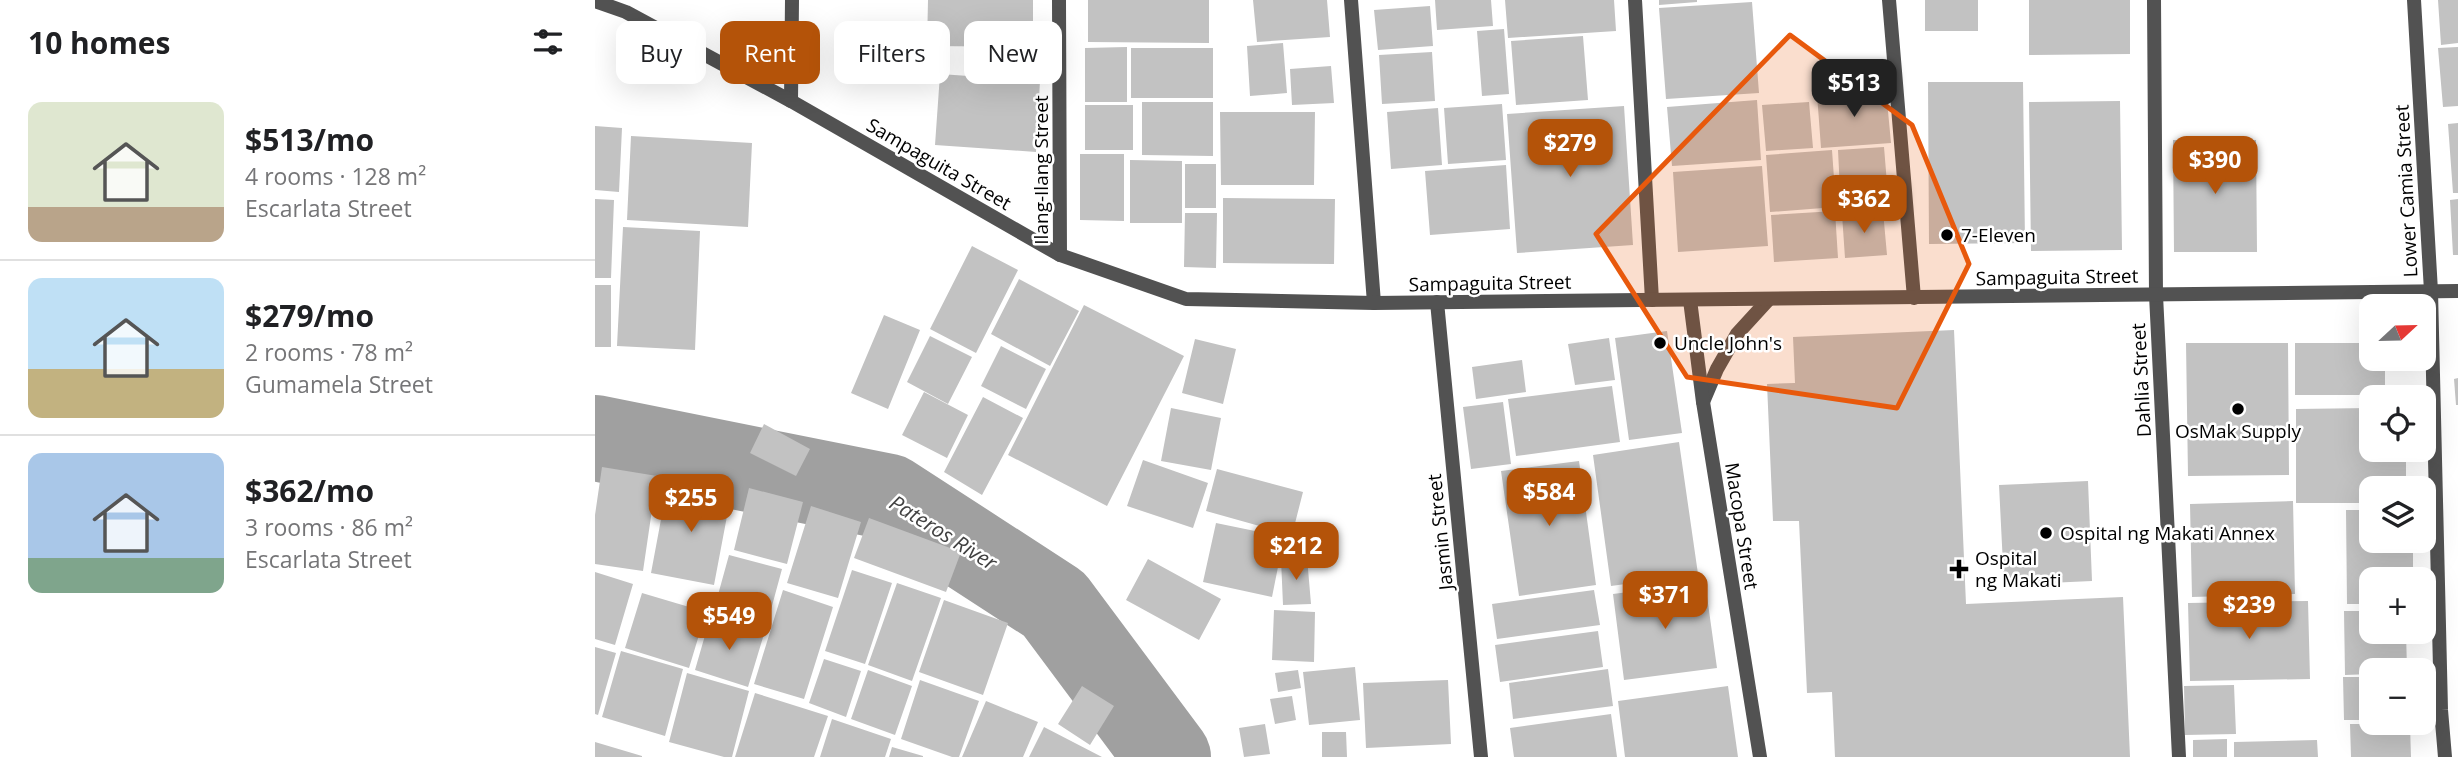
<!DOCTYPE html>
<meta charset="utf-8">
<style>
body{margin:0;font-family:"Open Sans",sans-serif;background:#f2f2f2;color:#202124;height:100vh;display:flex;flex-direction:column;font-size:26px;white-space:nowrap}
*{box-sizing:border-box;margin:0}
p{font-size:23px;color:#757577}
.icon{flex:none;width:38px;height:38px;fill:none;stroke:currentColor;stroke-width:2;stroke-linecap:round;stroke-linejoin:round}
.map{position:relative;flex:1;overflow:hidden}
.sheet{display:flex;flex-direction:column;background:#fff;width:595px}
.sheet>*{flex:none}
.banner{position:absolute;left:21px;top:21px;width:665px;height:63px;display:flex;gap:14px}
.needle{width:46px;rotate:68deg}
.tools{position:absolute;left:1764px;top:294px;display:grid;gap:14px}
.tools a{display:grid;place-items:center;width:77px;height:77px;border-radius:14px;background:#fff;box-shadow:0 7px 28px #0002;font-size:35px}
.price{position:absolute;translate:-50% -60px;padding:0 16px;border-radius:14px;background:#b45309;color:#fff;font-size:23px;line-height:46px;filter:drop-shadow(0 2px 4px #0008)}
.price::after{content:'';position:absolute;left:50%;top:42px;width:21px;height:16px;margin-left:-10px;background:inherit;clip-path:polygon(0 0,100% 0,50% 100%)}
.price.selected{background:#222;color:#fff}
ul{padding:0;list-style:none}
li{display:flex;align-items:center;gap:21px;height:175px;padding:0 28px}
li+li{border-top:2px solid #e0e0e0}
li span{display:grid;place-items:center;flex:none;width:196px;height:140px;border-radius:14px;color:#555}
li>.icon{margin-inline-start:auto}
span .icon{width:84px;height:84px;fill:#fffc;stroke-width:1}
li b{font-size:30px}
h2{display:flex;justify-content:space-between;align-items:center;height:84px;padding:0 28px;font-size:30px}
.tag{padding:0 24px;border-radius:14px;background:#fff;box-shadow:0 7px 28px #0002;font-size:24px;line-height:63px}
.tag.selected{background:#b45309;color:#fff}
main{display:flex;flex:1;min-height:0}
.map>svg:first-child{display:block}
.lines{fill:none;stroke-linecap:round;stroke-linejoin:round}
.river{stroke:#a0a0a0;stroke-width:86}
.building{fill:#c2c2c2}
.service{stroke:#525252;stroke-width:14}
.minor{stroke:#525252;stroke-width:14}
.tertiary{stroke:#525252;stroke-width:14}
.marked{fill:#e8590c;fill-opacity:0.2;stroke:#e8590c;stroke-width:5;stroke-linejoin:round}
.poi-dot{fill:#000;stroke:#fff;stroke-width:2.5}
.labels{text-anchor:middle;stroke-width:5;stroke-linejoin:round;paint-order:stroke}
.street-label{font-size:19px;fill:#000;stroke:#fff}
.poi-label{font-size:19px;fill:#000;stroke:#fff;text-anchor:start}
.water-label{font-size:21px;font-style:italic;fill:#414141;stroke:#fff}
</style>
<main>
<section class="sheet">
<h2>10 homes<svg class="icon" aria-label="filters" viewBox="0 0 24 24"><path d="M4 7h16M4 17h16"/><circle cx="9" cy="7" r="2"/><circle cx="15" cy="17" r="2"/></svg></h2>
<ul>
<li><span style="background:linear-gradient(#dfe7d0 75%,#b9a48a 0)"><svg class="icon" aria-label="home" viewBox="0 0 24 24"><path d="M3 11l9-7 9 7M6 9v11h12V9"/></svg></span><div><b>$513/mo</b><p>4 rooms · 128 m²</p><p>Escarlata Street</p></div></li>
<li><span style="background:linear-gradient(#bfe0f5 65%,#c2b280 0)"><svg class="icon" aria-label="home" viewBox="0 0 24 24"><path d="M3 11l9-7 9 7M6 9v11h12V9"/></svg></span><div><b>$279/mo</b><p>2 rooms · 78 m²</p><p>Gumamela Street</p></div></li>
<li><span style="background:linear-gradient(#a9c7e8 75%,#7fa58c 0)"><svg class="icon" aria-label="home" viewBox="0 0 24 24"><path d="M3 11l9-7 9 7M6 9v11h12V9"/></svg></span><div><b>$362/mo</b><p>3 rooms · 86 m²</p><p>Escarlata Street</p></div></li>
</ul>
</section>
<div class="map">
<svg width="1863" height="757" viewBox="0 0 1863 757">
<rect width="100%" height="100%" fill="#fff"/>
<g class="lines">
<!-- river -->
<path class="river" d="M 0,438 L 294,497 L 459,604 L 573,757"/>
</g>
<!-- building -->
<path class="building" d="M 333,0 L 438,0 L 438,47 L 332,46 Z
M 493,0 L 614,0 L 614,43 L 493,42 Z
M 658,0 L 732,0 L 735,37 L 662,42 Z
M 840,0 L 896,0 L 898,26 L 842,30 Z
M 910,0 L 1019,0 L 1021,31 L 913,38 Z
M 1064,0 L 1102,0 L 1102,2 L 1064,5 Z
M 1330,0 L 1383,0 L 1383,31 L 1330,31 Z
M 1434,0 L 1535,0 L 1535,54 L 1434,55 Z
M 1843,0 L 1863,0 L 1863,43 L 1846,45 Z
M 1157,2 L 1164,93 L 1071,99 L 1064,8 Z
M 835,6 L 838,46 L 783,50 L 779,10 Z
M 909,29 L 914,94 L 887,96 L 882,31 Z
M 988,36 L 993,100 L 921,105 L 916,41 Z
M 688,43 L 692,93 L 655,96 L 652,46 Z
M 532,47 L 532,102 L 490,102 L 490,48 Z
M 1863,47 L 1863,106 L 1848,107 L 1843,48 Z
M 536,48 L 618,48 L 618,98 L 536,98 Z
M 837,52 L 840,101 L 787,104 L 784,55 Z
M 736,66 L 739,103 L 697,105 L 695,69 Z
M 345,74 L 445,81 L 441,152 L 340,145 Z
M 1333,82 L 1428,82 L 1430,243 L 1334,244 Z
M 1291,90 L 1296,143 L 1226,148 L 1222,94 Z
M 1162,100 L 1166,160 L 1077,166 L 1072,107 Z
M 1525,101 L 1527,250 L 1436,251 L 1434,102 Z
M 547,102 L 618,102 L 618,156 L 547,155 Z
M 1214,102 L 1218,148 L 1171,151 L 1167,105 Z
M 907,104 L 911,160 L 853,164 L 849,108 Z
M 490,105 L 538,105 L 538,150 L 490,150 Z
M 1029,106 L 1038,245 L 922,253 L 912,114 Z
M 843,108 L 847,165 L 796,169 L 792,112 Z
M 625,112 L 720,112 L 719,185 L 626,185 Z
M 1863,123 L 1863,193 L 1858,193 L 1853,124 Z
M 0,126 L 27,128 L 24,192 L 0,190 Z
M 36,136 L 157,143 L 153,227 L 32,220 Z
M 1578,140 L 1661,140 L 1662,252 L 1579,252 Z
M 1289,147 L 1294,208 L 1246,211 L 1243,150 Z
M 1237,150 L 1241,207 L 1175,212 L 1171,155 Z
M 485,154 L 529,154 L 529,221 L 485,220 Z
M 535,160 L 587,161 L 587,223 L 535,223 Z
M 590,164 L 621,164 L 621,208 L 590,208 Z
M 911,165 L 915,229 L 835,235 L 830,171 Z
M 1167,166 L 1173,246 L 1083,252 L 1078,172 Z
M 628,198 L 740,199 L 739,264 L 628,263 Z
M 0,199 L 19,200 L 16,278 L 0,278 Z
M 1863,199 L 1863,255 L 1858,255 L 1855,200 Z
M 1240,211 L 1243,258 L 1179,262 L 1176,215 Z
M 1288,211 L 1292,255 L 1250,258 L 1247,214 Z
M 590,213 L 622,213 L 621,268 L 589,267 Z
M 28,227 L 105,231 L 100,350 L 22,346 Z
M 377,246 L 423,270 L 381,353 L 335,329 Z
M 424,279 L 484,311 L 455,366 L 396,334 Z
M 0,285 L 16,285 L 16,347 L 0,347 Z
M 489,305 L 589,356 L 512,506 L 413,455 Z
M 289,315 L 325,330 L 293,409 L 256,393 Z
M 1359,330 L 1371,604 L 1528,597 L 1535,757 L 1240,757 L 1237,692 L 1212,693 L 1204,521 L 1178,521 L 1172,384 L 1200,383 L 1198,337 Z
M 1072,331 L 1087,433 L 1034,440 L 1020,338 Z
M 335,336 L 377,357 L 353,404 L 312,382 Z
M 1014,338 L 1020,380 L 980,385 L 973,344 Z
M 600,339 L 641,349 L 628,404 L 587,393 Z
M 1591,343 L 1693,343 L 1694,475 L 1593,476 Z
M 1700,343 L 1776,343 L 1776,359 L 1790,359 L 1790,395 L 1700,395 Z
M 406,346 L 451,369 L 431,409 L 386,386 Z
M 927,360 L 931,392 L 881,399 L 877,367 Z
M 1863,378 L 1863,405 L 1861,405 L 1859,379 Z
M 1017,386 L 1025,442 L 921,456 L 913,399 Z
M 329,392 L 373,415 L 352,458 L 307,435 Z
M 388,397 L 428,418 L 387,495 L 349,472 Z
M 908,402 L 916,464 L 876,469 L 868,407 Z
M 576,408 L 626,418 L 616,470 L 566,461 Z
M 1776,408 L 1776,450 L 1811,450 L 1811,488 L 1776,488 L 1776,503 L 1701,503 L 1701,409 Z
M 169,424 L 215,449 L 201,476 L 155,453 Z
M 1084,442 L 1103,574 L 1016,586 L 998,455 Z
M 548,460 L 613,483 L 598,528 L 532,506 Z
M 984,461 L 1001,585 L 924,596 L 906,471 Z
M 7,467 L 62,476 L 48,571 L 0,564 L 0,515 Z
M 622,469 L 708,492 L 697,535 L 611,511 Z
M 1493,481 L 1497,581 L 1409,585 L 1404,485 Z
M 73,482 L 136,495 L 119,585 L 56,573 Z
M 154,488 L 208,502 L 192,564 L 139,550 Z
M 1698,501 L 1700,594 L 1597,597 L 1595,504 Z
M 216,506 L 266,522 L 243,598 L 192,583 Z
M 1751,510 L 1776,510 L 1776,541 L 1818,541 L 1818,579 L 1776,579 L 1776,604 L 1752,604 Z
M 274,518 L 366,552 L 351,592 L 259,558 Z
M 621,523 L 689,537 L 677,597 L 608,582 Z
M 134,555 L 187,569 L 171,628 L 118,613 Z
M 712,557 L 716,604 L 688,605 L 686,559 Z
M 553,559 L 626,599 L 604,640 L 531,600 Z
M 257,570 L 297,583 L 270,664 L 230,651 Z
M 0,572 L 38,584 L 20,645 L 0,639 Z
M 1110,582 L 1122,668 L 1029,680 L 1018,594 Z
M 302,583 L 346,598 L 317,681 L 273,665 Z
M 188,590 L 238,607 L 209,699 L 159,684 Z
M 999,590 L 1005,625 L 902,639 L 897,604 Z
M 47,593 L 111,612 L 94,668 L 30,648 Z
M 349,600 L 413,623 L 388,695 L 324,672 Z
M 1713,601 L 1715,679 L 1595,681 L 1593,603 Z
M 679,610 L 720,612 L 719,662 L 677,660 Z
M 1749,611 L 1776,611 L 1776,632 L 1811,632 L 1812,670 L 1776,670 L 1776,674 L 1750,675 Z
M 115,618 L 169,634 L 153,687 L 100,670 Z
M 1003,631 L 1008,667 L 905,682 L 900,645 Z
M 0,647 L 21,653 L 3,715 L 0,714 Z
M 26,651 L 88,669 L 70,736 L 7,717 Z
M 229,659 L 266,671 L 251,717 L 214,703 Z
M 760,667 L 765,720 L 714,725 L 708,672 Z
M 1013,669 L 1018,706 L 918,719 L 914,683 Z
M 273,670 L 317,686 L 300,735 L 256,719 Z
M 703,670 L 706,688 L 683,692 L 680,673 Z
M 92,673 L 154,691 L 137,757 L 129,757 L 74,742 Z
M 1748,677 L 1776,677 L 1776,720 L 1749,720 Z
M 325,680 L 384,701 L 364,757 L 357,757 L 306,739 Z
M 853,680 L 856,744 L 771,748 L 768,683 Z
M 1639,685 L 1641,734 L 1590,735 L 1589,686 Z
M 487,686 L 519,706 L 495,745 L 463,724 Z
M 1133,686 L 1143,757 L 1030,757 L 1023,701 Z
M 160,693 L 233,716 L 219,757 L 140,757 Z
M 697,696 L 701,720 L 680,724 L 675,699 Z
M 391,701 L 443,722 L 428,757 L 367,757 Z
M 1016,714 L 1022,757 L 919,757 L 915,728 Z
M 237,719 L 296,739 L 290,757 L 225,757 Z
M 670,724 L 675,754 L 649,757 L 644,728 Z
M 1755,724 L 1815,724 L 1816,757 L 1756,757 Z
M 449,727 L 507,757 L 434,757 Z
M 727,732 L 751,732 L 752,757 L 727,757 Z
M 1632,739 L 1632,757 L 1598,757 L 1598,740 Z
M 1722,740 L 1723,757 L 1639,757 L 1639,742 Z
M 0,742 L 47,756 L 47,757 L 0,757 Z
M 297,747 L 328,756 L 328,757 L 294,757 Z"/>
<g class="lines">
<!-- service -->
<path class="service" d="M 1108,402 L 1122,369 L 1142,334 L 1174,299"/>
<!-- minor -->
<path class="minor" d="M 464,0 L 465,255
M 756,0 L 779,303
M 1040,0 L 1057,300
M 1294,0 L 1319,298
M 1559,0 L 1561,295 L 1584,757
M 1819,0 L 1836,291 L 1846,710 L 1850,757
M 196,101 L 197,0
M 1095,300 L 1108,402 L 1165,757
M 842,302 L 886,757"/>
<!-- tertiary -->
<path class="tertiary" d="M 0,1 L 31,12 L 196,101 L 465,255 L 591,299 L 779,303 L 1863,291"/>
</g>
<!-- marked area -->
<path class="marked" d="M 1195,35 L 1317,125 L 1374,264 L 1302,408 L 1092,377 L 1001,234 Z"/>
<!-- markers -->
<g class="poi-dot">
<circle cx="1352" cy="235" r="7"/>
<circle cx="1065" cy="343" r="7"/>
<circle cx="1643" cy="409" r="7"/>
<circle cx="1451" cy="533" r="7"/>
<path d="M1360.5 558.5h7v7h7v7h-7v7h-7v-7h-7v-7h7z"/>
</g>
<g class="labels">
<!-- street labels -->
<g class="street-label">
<text transform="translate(344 164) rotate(30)" y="7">Sampaguita Street</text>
<text transform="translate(446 170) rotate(-90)" y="7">Ilang-Ilang Street</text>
<text transform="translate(1811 191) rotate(-93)" y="7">Lower Camia Street</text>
<text transform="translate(1462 277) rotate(-1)" y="7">Sampaguita Street</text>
<text transform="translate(895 283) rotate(-1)" y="7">Sampaguita Street</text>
<text transform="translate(1546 380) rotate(-93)" y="7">Dahlia Street</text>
<text transform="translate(1147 526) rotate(81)" y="7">Macopa Street</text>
<text transform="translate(845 532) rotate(-96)" y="7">Jasmin Street</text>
</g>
<!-- poi labels -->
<g class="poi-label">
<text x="1366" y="242">7-Eleven</text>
<text x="1079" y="350">Uncle John's</text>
<text x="1643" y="438" text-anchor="middle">OsMak Supply</text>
<text x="1465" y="540">Ospital ng Makati Annex</text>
<text x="1380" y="565">Ospital<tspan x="1380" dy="22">ng Makati</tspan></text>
</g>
<!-- water labels -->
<g class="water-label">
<text transform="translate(348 533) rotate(32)" y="7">Pateros River</text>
</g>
</g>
</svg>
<div class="tools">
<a><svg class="needle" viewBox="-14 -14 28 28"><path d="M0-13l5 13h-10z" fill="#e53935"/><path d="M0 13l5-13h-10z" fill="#757577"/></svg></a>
<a><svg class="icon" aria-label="locate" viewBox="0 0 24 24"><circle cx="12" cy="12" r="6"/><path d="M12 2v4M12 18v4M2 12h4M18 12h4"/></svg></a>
<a><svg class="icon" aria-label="layers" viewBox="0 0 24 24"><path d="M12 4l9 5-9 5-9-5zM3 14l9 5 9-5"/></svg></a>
<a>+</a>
<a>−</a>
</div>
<b class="price selected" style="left:1259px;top:119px">$513</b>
<b class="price" style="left:975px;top:179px">$279</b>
<b class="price" style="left:1620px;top:196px">$390</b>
<b class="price" style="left:1269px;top:235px">$362</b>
<b class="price" style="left:954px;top:528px">$584</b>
<b class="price" style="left:96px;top:534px">$255</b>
<b class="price" style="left:701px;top:582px">$212</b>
<b class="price" style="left:1070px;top:631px">$371</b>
<b class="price" style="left:1654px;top:641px">$239</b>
<b class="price" style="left:134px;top:652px">$549</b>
<div class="banner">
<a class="tag">Buy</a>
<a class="tag selected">Rent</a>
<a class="tag">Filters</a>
<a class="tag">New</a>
</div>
</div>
</main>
